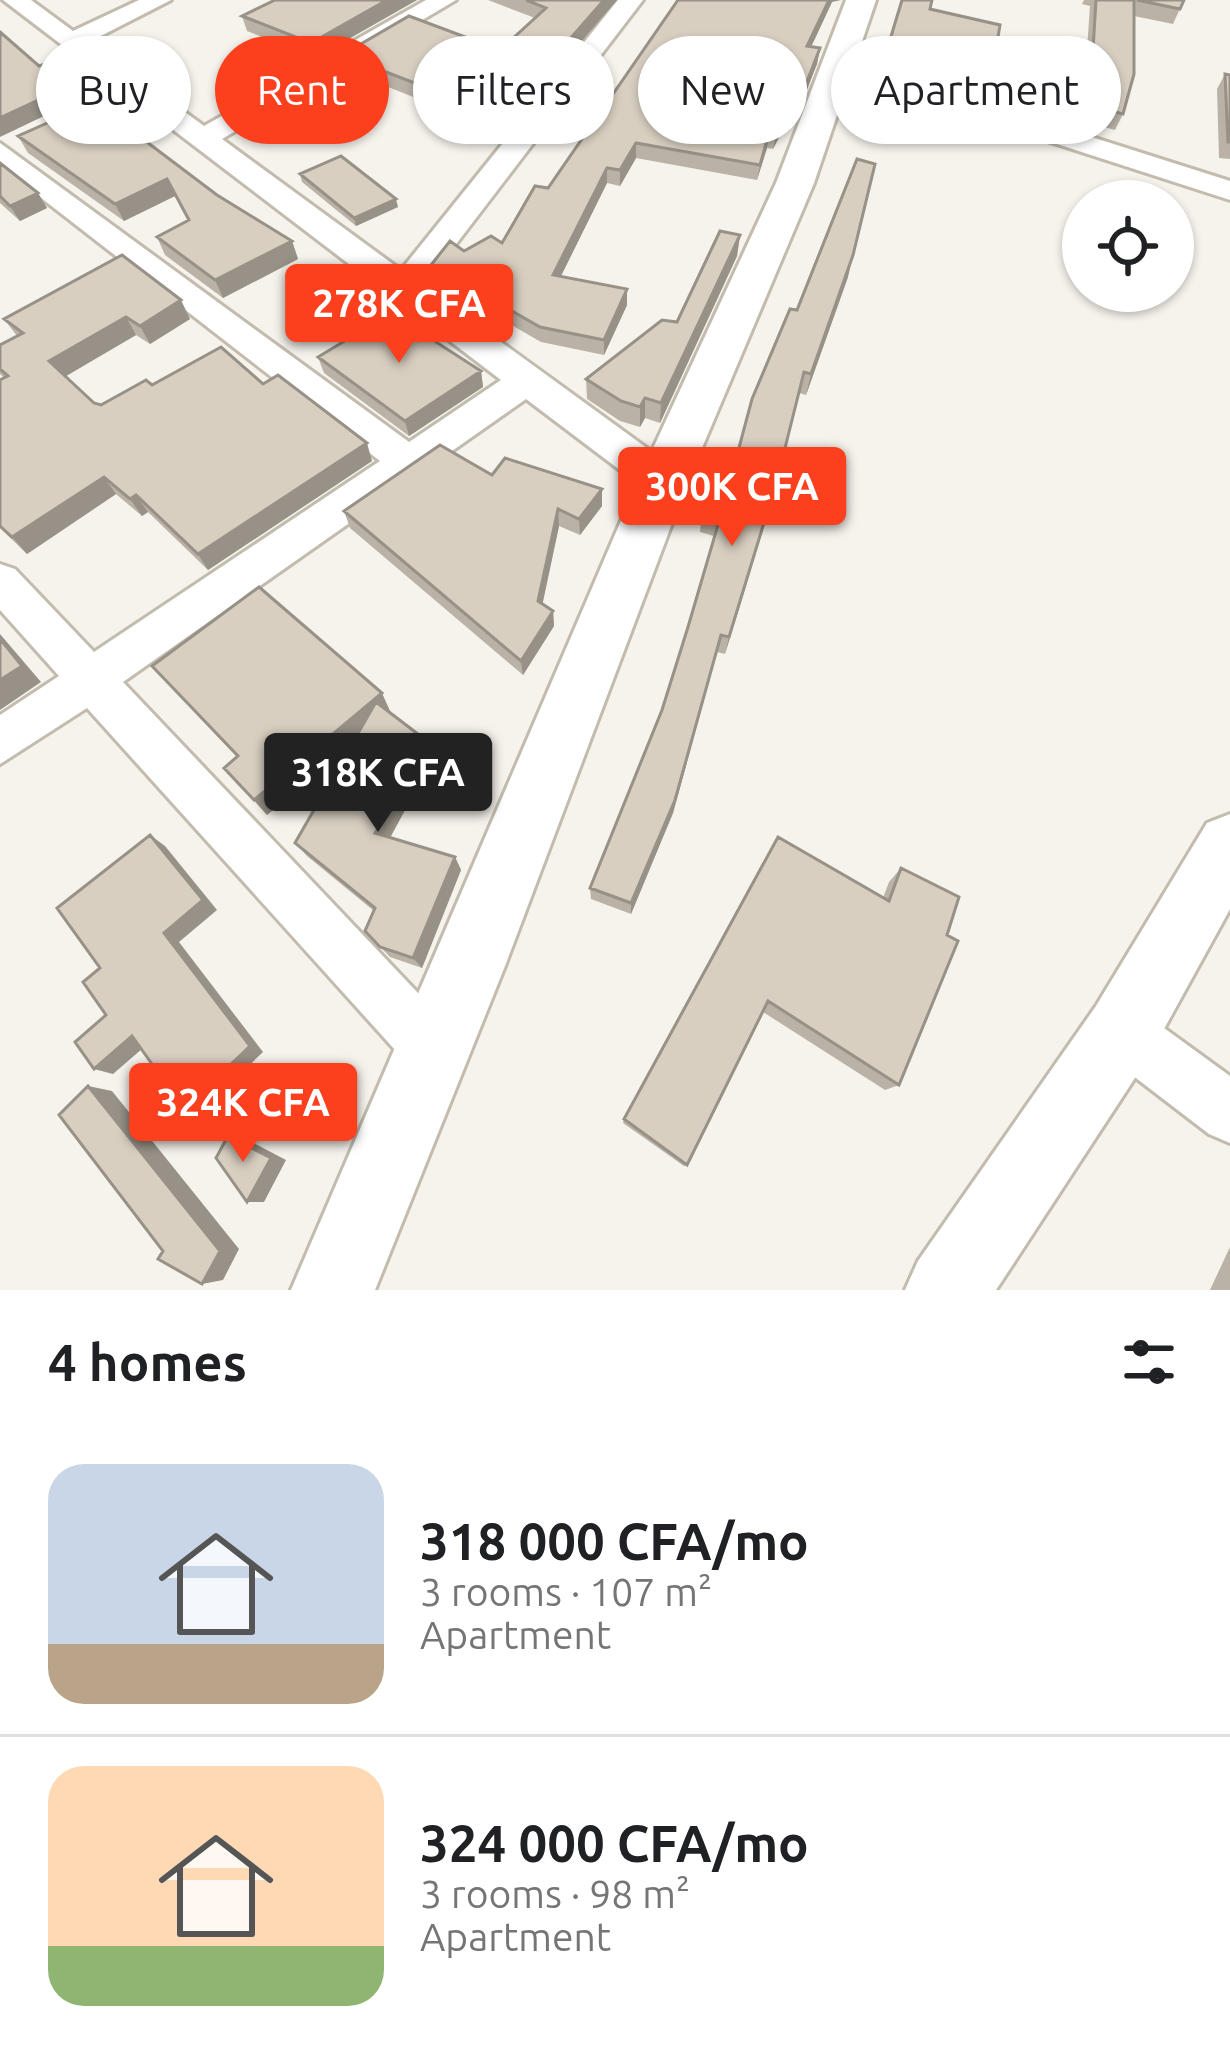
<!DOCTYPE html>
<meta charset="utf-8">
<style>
body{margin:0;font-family:Ubuntu,sans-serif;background:#f6f6f6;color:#202124;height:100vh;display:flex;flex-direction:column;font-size:45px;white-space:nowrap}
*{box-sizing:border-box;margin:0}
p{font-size:39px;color:#757577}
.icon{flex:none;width:66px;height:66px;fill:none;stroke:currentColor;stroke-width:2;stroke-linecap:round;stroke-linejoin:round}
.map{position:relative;height:1290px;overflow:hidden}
.details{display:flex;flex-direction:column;background:#fff;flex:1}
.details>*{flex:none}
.banner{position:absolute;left:36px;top:36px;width:1158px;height:108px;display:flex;gap:24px}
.buttons{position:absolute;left:1062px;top:180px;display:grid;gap:24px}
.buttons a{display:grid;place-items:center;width:132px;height:132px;border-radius:50%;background:#fff;box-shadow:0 3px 9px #0004;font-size:60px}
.price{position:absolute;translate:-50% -102px;padding:0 27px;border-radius:12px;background:#fc3f1d;color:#fff;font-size:39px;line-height:78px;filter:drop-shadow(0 3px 6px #0008)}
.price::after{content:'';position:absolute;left:50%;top:72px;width:36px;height:27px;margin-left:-18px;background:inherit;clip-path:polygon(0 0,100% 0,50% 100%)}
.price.active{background:#222;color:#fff}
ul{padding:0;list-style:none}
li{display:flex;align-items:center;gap:36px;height:300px;padding:0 48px}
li+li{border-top:3px solid #e0e0e0}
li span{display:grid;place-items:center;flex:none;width:336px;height:240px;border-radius:36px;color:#555}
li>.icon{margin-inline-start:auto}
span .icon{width:144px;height:144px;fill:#fffc;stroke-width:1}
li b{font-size:51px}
h2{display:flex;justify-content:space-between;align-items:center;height:144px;padding:0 48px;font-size:51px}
.pill{padding:0 42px;border-radius:54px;background:#fff;box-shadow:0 3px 9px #0004;font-size:42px;line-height:108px}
.pill.active{background:#fc3f1d;color:#fff}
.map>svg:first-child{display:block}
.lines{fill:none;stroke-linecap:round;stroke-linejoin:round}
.minor-casing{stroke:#c2bbae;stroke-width:6}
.tertiary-casing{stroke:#c2bbae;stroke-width:6}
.minor{fill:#fff;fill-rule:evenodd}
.tertiary{fill:#fff;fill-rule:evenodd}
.wall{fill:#bab2a6}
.shaded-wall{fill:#979187}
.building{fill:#d8cfc1;stroke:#979187;stroke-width:3}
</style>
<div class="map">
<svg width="1230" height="1290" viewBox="0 0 1230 1290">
<rect width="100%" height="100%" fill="#f6f3ec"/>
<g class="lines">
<!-- minor casing -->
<g class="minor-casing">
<path id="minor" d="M 3,0 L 31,0 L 73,31 L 139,0 L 171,0 L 89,42 L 204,126 L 426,0 L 456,0 L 222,139 L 401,270 L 618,0 L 643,0 L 424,286 L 677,470 L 683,481 L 677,492 L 663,496 L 649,492 L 526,399 L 123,682 L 454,1031 L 463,1051 L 454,1071 L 434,1080 L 414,1071 L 87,708 L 0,764 L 0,715 L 59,676 L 0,610 L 0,564 L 15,569 L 94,652 L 380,461 L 0,166 L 0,143 L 409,442 L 501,380 Z
M 837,56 L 1230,181 L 1230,200 L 828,70 L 824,64 Z
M 1122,1003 L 1142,1012 L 1230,1076 L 1230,1143 L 1209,1134 L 1102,1052 L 1093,1032 L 1102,1012 Z"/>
</g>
<!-- tertiary casing -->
<g class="tertiary-casing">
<path id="tertiary" d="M 846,0 L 876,0 L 814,183 L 688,481 L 505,966 L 375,1290 L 291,1290 L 638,481 L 776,183 Z
M 1230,814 L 1230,909 L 1148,1058 L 996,1290 L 905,1290 L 918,1261 L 1096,1006 L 1207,823 Z"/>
</g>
<!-- minor -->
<use href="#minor" class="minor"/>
<!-- tertiary -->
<use href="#tertiary" class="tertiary"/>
</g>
<!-- wall -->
<path class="wall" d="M 275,0 L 417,0 L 315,58 L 247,31 L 242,16 Z
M 488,0 L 617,0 L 550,78 L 500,66 L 499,51 L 535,18 Z
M 1084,0 L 1184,0 L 1173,24 L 1134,16 L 1123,114 L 1115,130 L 1065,116 L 1071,63 L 1078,47 L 1087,49 L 1090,6 L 1082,4 Z
M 832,2 L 811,47 L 820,48 L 817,64 L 796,117 L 790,116 L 773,149 L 767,148 L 757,180 L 636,158 L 620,186 L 607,183 L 561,276 L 627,289 L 627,305 L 604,355 L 541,342 L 434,280 L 431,265 L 464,251 L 502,243 L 548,188 Z
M 930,9 L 990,86 L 986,99 L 883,66 L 886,53 Z
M 342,55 L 496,64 L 433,105 L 346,70 Z
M 1225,74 L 1230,75 L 1230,159 L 1219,158 L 1217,89 Z
M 133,115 L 141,132 L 137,134 L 217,195 L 292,241 L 298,259 L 223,298 L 165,255 L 157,237 L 188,221 L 175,196 L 124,221 L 28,153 L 18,136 Z
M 0,163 L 38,193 L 47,208 L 20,221 L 0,203 Z
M 300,174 L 398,207 L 356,226 L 302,182 Z
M 740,235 L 737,256 L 660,423 L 645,418 L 640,427 L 620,421 L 587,399 L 586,379 L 677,322 Z
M 122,255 L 190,319 L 150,344 L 136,335 L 66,376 L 94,403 L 101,405 L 152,385 L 263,384 L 372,461 L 208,570 L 148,512 L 142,516 L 116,494 L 27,554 L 0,528 L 0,380 L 4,378 L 0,374 L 0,345 L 17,336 L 4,319 Z
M 848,277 L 806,395 L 799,393 L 772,500 L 725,654 L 717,652 L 673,813 L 631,914 L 591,899 L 590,888 L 662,710 L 714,536 L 700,532 L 702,513 L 728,489 L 797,310 Z
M 318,357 L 481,371 L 483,387 L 409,436 L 324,373 Z
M 492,475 L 602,506 L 580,535 L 559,526 L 542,604 L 553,611 L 554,626 L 523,675 L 350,528 L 344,511 Z
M 152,666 L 390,711 L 427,741 L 434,757 L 390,837 L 455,857 L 461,870 L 422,968 L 390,957 L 365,931 L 374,911 L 307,856 L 295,843 L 353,743 L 267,815 L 224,768 L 237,757 Z
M 901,868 L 899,1085 L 885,1090 L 763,1012 L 687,1165 L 684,1166 L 623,1123 L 624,1119 L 883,898 L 889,882 Z
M 1230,1247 L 1230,1290 L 1210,1290 Z"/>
<!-- shaded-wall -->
<path class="shaded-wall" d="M 387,0 L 417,0 L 315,58 L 311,43 Z
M 604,0 L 617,0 L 550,78 L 549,63 Z
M 829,0 L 841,0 L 832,2 L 804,62 L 807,46 Z
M 495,48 L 496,64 L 433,105 L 430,89 Z
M 820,48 L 817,64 L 796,117 L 799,102 Z
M 81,80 L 88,95 L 0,137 L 0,118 Z
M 792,100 L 790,116 L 773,149 L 776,134 Z
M 133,115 L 141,132 L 127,138 L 119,121 Z
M 769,133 L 767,148 L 757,180 L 760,165 Z
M 636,143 L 636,158 L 620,186 L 620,170 Z
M 607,168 L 607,183 L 554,290 L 553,275 Z
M 167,179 L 175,196 L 124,221 L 115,204 Z
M 38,193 L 47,208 L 20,221 L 10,206 Z
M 396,199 L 398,207 L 356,226 L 354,218 Z
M 740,235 L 737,256 L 660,423 L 661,403 Z
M 292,241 L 298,259 L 223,298 L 215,280 Z
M 853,255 L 848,277 L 806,395 L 811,374 Z
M 627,289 L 627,305 L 604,355 L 604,340 Z
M 181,300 L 190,319 L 150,344 L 140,326 Z
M 126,317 L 136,335 L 61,379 L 49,361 Z
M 481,371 L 483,387 L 409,436 L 405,421 Z
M 804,372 L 772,500 L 725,654 L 729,637 Z
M 645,398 L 645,418 L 640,427 L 640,407 Z
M 367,443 L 372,461 L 208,570 L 198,554 Z
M 104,477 L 116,494 L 27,554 L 12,537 Z
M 602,489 L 602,506 L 580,535 L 579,519 Z
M 136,495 L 148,512 L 142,516 L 130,499 Z
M 558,509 L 559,526 L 540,616 L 538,601 Z
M 553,611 L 554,626 L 523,675 L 521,661 Z
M 0,634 L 41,682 L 0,710 Z
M 721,635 L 673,813 L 631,914 L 631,903 Z
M 382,693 L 390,711 L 267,815 L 254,800 Z
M 427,741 L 434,757 L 385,847 L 375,833 Z
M 150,835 L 165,846 L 217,910 L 179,942 L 263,1052 L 200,1112 L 184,1109 Z
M 455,857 L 461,870 L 422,968 L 413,958 Z
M 132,1036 L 150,1042 L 113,1074 L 94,1069 Z
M 88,1086 L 112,1091 L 239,1249 L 223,1280 L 202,1284 Z
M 228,1136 L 246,1139 L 286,1160 L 264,1202 L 247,1202 Z"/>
<!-- building -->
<path class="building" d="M 275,0 L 387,0 L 311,43 L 242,16 Z
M 526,0 L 604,0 L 549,63 L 499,51 L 546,8 Z
M 678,0 L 829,0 L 807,46 L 820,48 L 799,102 L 792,100 L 776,134 L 769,133 L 760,165 L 636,143 L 620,170 L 607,168 L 553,275 L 627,289 L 604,340 L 540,327 L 431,265 L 450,241 L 464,251 L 491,236 L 502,243 L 535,186 L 548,188 Z
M 902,0 L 932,0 L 930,9 L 1000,25 L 990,86 L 886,53 Z
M 1096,0 L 1134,0 L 1134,74 L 1123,114 L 1071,100 L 1078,47 L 1093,50 Z
M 1137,0 L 1184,0 L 1180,9 Z
M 409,16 L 495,48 L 430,89 L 342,55 Z
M 0,32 L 39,66 L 57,60 L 81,80 L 0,118 Z
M 1225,74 L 1230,75 L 1230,142 L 1228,142 Z
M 106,97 L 133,115 L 119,121 L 217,195 L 292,241 L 215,280 L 157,237 L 189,220 L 167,179 L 115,204 L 18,136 Z
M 341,156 L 396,199 L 354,218 L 300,174 Z
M 857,159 L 875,164 L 853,255 L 811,374 L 804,372 L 777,480 L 729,637 L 721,635 L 675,800 L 631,903 L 590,888 L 662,710 L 688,627 L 720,518 L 702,513 L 711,485 L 728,489 L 752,399 L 790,309 L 797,310 Z
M 0,163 L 38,193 L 10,206 L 0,196 Z
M 720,231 L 740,235 L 661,403 L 645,398 L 640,407 L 621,401 L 586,379 L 662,320 L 677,322 Z
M 122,255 L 181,300 L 140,326 L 126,317 L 49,361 L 94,403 L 101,405 L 146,380 L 152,385 L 221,347 L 263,384 L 278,375 L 367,443 L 198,554 L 136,495 L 130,499 L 104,477 L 12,537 L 0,526 L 0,380 L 8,376 L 0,369 L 0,345 L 23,333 L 4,319 Z
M 391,313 L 481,371 L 405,421 L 318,357 Z
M 440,445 L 492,475 L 505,458 L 602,489 L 579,519 L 558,509 L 538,601 L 553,611 L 521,661 L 344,511 Z
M 259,587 L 382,693 L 254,800 L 224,768 L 238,756 L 152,666 Z
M 0,639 L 22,666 L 0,680 Z
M 376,702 L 427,741 L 375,833 L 455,857 L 413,958 L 380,947 L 365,931 L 375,908 L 295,843 Z
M 150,835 L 203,900 L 164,933 L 250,1046 L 184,1109 L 132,1036 L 94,1069 L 75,1042 L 106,1015 L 83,982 L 100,968 L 57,908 Z
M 778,837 L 889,901 L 901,868 L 959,897 L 947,935 L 958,941 L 899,1085 L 768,1001 L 687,1165 L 624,1119 Z
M 88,1086 L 220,1251 L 202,1284 L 158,1259 L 163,1251 L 59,1115 Z
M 228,1136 L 271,1158 L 247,1202 L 216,1158 Z"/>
</svg>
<div class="buttons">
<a><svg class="icon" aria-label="locate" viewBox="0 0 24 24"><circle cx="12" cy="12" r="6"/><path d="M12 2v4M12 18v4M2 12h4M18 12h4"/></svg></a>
</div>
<b class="price" style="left:399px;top:366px">278K CFA</b>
<b class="price" style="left:732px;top:549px">300K CFA</b>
<b class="price active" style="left:378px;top:835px">318K CFA</b>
<b class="price" style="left:243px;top:1165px">324K CFA</b>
<div class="banner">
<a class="pill">Buy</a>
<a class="pill active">Rent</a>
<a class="pill">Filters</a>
<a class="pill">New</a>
<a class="pill">Apartment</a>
</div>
</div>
<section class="details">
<h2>4 homes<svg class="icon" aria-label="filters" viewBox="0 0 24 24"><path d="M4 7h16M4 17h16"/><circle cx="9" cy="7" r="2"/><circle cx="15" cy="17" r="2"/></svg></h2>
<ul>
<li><span style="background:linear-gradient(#c9d6e8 75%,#b9a48a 0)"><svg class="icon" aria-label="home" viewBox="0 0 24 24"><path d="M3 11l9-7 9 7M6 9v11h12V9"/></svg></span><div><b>318 000 CFA/mo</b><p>3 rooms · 107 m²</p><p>Apartment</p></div></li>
<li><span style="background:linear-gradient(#ffd9b3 75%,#8fb573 0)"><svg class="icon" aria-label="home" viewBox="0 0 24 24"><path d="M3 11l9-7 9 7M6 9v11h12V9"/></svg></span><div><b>324 000 CFA/mo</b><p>3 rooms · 98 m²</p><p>Apartment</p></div></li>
</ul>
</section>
